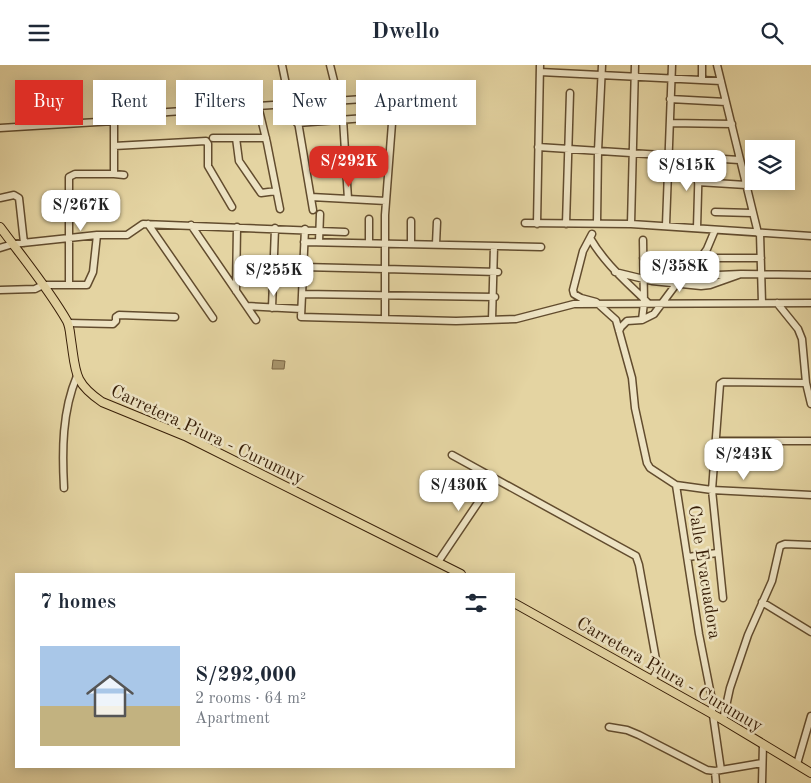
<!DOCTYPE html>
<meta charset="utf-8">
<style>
body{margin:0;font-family:"Old Standard TT",serif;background:#f6f6f7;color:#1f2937;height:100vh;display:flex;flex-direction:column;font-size:19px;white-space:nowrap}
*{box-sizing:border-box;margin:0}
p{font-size:16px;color:#747a83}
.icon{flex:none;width:28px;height:28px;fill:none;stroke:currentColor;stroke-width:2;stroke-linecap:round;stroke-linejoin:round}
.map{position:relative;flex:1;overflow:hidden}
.details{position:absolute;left:15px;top:508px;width:500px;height:195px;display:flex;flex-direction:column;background:#fff;border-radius:0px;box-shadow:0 2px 12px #0003}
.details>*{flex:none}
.top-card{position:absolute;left:15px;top:15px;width:500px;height:45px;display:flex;gap:10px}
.tools{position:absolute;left:745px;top:75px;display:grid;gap:10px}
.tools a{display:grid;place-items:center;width:50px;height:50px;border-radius:0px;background:#fff;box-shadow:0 2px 12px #0003;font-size:25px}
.price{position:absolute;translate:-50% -42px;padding:0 11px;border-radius:10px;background:#fff;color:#222;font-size:16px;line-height:32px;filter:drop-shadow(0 1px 2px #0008)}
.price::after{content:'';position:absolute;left:50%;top:30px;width:15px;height:11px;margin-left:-8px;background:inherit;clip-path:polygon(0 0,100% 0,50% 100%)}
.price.active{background:#d93025;color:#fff}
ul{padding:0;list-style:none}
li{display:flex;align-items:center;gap:15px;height:125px;padding:0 25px}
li+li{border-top:1px solid #e0e1e3}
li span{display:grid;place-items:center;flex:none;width:140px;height:100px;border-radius:0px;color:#555}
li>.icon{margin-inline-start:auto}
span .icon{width:60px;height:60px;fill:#fffc;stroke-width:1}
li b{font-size:21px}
h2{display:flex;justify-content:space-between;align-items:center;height:60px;padding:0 25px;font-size:21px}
.tag{padding:0 18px;border-radius:0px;background:#fff;box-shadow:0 2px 12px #0003;font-size:18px;line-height:45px}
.tag.active{background:#d93025;color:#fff}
header{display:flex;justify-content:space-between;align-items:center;height:65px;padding:0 25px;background:#fff;font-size:22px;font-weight:700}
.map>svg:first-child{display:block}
.water{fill:#a9966d;stroke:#7b6644}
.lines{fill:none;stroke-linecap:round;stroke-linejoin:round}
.minor-casing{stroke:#624c2e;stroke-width:9}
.major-casing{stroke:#371e07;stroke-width:10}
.minor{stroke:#ede3c3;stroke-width:6}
.major{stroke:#e4d4a2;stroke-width:8}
.labels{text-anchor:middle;stroke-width:5;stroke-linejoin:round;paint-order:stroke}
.street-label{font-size:18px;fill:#371e07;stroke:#ede3c3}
</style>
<header><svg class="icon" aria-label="menu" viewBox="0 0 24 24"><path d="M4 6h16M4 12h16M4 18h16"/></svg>Dwello<svg class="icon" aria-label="search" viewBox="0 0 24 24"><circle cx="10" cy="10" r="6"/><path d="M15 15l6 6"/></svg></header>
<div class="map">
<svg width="811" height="718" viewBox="0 0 811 718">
<rect width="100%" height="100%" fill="#e4d4a2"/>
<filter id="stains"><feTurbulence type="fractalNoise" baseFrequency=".004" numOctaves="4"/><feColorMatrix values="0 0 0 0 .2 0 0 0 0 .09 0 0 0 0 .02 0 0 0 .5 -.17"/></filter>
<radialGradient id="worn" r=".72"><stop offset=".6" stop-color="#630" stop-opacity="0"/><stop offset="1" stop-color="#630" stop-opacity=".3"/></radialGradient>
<!-- water -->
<path class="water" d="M 273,295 L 285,296 L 284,304 L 272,304 Z"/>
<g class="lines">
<!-- minor casing -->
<g class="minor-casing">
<path id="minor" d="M 282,0 L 290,39
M 330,0 L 339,36
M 717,0 L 758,168
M 540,7 L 721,16
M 702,15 L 702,0
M 670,34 L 726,37
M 334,36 L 337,40 L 343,54 L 348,134
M 295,39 L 313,145
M 258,41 L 267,78 L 280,144
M 114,56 L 114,109 L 124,110
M 297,58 L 393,51
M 670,58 L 732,59
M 0,63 L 114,56 L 149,49 L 168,47 L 394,32 L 385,150 L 385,204 L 498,207
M 213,73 L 266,73
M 236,73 L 239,96 L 261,128 L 276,126
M 114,81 L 206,76 L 208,79 L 208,101 L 232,142
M 538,82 L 739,95
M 698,117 L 746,120
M 311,132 L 386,136
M 0,133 L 14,130 L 19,133 L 24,178
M 715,147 L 752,148
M 369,154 L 369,178
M 525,158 L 631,159 L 811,171
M 597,158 L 598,86 L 602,0
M 148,159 L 213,253
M 537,159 L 540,0
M 566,159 L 570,28
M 631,159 L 635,0
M 191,160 L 256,255
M 666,160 L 672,0
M 697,163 L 699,92
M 305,164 L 301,252 L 456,256 L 516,254 L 574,239 L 811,238
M 760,168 L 762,238
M 592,169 L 583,186 L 573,225 L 574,229 L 581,233 L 596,237 L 616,255 L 632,313 L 635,343 L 647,398 L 650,403 L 676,420 L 699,569 L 712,635 L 712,649
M 590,173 C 605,199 627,217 648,238
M 304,177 L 541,182
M 319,177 L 320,149
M 411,179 L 411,156
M 436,179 L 437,157
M 0,183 L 13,179 L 97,170 L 127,170 L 143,159 L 345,167
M 643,193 L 761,193
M 303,202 L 385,204 L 385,254
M 615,207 L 652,216 L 701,221 L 710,220 L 741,209
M 691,219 L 718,210 L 741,209 L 811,210
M 69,220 L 69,112 L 75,109 L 114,109
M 0,225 L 35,224 L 43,220 L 87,220 L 93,207 L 97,170
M 236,226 L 237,162
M 302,229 L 495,232
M 777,238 L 798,264 L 802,274 L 806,318 L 811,339
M 247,241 L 301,244
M 272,243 L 275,163
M 492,255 L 494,181
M 642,255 L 644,238 L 643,175
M 68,258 L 113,259 L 116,256 L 116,252 L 119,250 L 175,252
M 619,266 L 621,262 L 627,256 L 642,255 L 654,249 L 686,206 L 698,197 L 707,184 L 715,165
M 716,376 L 811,376
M 452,390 L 636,491 L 639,500 L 657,600 L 657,606 L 652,615
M 676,420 L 712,425 L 811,430
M 64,423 C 62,386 62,346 77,311
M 688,492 L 717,488
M 438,497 L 494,414
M 723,533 L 712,425 L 720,319 L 723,317 L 806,318
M 762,537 L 811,567
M 713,650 L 721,705
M 723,655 L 730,623 L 748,570 L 772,516 L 780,481 L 785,479 L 811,480
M 609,662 L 627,665 L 639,670 L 707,705 L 715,706 L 762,698
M 797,699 L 811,651
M 715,706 L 716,718
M 762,718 L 763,679"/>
</g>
<!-- major casing -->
<g class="major-casing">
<path id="major" d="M 0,162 C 23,193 48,223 67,256 C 70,262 70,269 71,275 C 76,307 73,317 102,337 L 185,371 L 461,509
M 514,538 L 723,655 L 811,708"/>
</g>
<!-- minor -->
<use href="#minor" class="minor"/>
<!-- major -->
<use href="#major" class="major"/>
</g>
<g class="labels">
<!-- street labels -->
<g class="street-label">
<text transform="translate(208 369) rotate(25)" y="6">Carretera Piura - Curumuy</text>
<text transform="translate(705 507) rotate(81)" y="6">Calle Evacuadora</text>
<text transform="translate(670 609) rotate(30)" y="6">Carretera Piura - Curumuy</text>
</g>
</g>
<rect width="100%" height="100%" filter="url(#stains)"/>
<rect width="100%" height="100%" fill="url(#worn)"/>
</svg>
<div class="tools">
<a><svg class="icon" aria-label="layers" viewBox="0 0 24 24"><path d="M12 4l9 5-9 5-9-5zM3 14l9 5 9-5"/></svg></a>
</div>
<b class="price active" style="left:349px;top:123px">S/292K</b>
<b class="price" style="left:687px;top:127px">S/815K</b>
<b class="price" style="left:81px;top:167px">S/267K</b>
<b class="price" style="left:680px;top:228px">S/358K</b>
<b class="price" style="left:274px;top:232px">S/255K</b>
<b class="price" style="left:744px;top:416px">S/243K</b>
<b class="price" style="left:459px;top:447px">S/430K</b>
<div class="top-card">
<a class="tag active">Buy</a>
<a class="tag">Rent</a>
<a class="tag">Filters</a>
<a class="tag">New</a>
<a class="tag">Apartment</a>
</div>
<section class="details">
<h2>7 homes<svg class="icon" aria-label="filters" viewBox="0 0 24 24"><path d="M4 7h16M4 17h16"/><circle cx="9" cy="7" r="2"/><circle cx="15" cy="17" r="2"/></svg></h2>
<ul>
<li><span style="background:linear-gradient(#a9c7e8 60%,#c2b280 0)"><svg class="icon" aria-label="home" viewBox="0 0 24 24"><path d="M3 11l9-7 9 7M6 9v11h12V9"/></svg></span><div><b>S/292,000</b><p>2 rooms · 64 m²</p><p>Apartment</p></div></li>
</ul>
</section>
</div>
